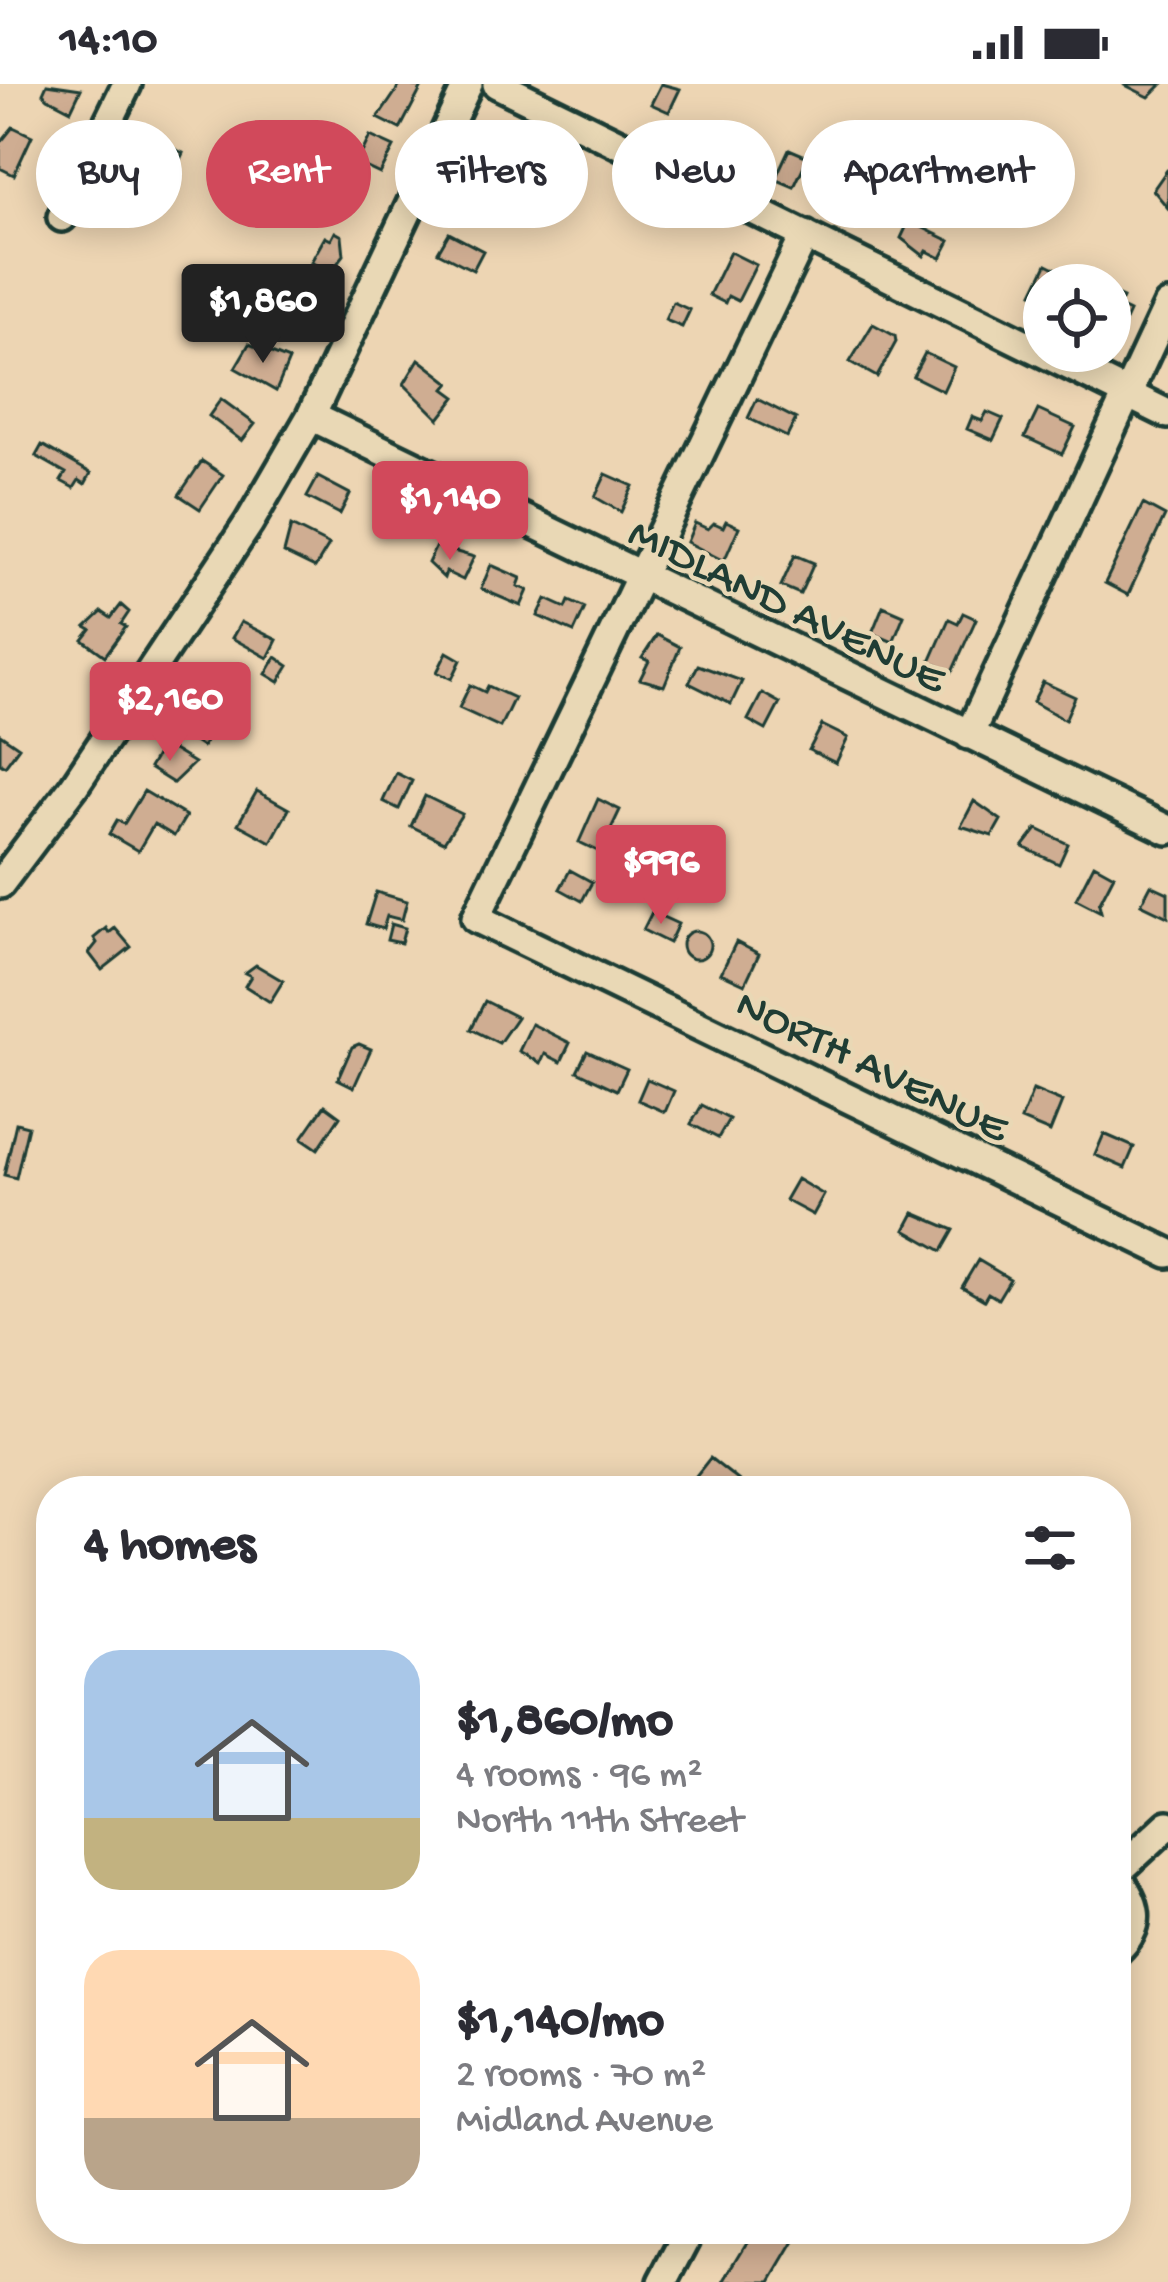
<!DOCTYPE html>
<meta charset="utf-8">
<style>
body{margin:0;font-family:"Gochi Hand",sans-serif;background:#f2f2f3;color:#2b2b33;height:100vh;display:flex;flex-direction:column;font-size:45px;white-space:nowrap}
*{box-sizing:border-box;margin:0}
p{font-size:39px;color:#7c7c81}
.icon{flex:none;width:66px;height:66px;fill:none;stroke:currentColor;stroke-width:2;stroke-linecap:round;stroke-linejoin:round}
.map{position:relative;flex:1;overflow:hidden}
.details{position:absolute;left:36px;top:1392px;width:1095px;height:768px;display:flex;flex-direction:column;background:#fff;border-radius:48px;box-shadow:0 6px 30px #0003}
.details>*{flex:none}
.hud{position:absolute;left:36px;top:36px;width:1098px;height:108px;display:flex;gap:24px}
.tools{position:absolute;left:1023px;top:180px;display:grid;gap:24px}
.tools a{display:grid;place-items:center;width:108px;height:108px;border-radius:50%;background:#fff;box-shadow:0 6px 30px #0003;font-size:60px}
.price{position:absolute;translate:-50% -102px;padding:0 27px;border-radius:12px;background:#d1495b;color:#fff;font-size:39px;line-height:78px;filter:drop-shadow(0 3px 6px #0008)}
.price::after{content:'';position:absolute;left:50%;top:72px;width:36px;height:27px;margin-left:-18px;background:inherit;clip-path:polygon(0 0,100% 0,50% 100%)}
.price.selected{background:#222;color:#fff}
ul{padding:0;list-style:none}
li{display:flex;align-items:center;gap:36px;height:300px;padding:0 48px}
li span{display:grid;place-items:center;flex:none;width:336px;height:240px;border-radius:36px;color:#555}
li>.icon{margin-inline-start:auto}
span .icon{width:144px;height:144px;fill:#fffc;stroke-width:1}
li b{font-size:51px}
h2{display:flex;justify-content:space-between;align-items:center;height:144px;padding:0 48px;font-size:51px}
.pill{padding:0 42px;border-radius:54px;background:#fff;box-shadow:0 6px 30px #0003;font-size:42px;line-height:108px}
.pill.selected{background:#d1495b;color:#fff}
.status{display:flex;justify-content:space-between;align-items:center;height:84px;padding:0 60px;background:#fff;direction:ltr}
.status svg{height:33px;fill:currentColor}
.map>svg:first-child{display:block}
.building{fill:#cfad92;stroke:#1f3d34;stroke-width:3}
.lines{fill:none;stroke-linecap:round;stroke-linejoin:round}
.minor-casing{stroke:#1f3d34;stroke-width:36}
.minor{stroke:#e9d8b5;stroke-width:27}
.labels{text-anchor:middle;stroke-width:9;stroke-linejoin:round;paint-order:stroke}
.street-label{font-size:45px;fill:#1f3d34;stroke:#e9d8b5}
</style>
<div class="status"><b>14:10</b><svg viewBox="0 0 49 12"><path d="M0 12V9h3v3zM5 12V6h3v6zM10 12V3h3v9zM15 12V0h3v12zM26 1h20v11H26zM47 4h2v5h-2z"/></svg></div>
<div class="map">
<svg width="1168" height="2198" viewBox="0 0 1168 2198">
<rect width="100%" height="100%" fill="#edd5b3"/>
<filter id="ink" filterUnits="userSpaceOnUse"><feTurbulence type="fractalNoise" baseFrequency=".00833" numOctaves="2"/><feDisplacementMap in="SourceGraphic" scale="24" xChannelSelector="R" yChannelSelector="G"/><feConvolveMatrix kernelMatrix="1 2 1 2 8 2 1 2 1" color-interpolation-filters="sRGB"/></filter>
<g filter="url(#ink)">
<!-- building -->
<path class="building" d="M 47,0 L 81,5 L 71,26 L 48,14 L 43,9 Z
M 401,0 L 422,3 L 400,45 L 378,34 Z
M 661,0 L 680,5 L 669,28 L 651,20 Z
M 1123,0 L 1162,0 L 1149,13 Z
M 13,43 L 32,52 L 14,91 L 0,84 L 0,59 Z
M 509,47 L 523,77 L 497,90 L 482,60 Z
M 370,52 L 394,63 L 380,90 L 357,79 Z
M 157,57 L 183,69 L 169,99 L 147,89 Z
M 789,65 L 808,73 L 794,103 L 775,95 Z
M 1167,86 L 1168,86 L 1168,124 L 1153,106 Z
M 909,137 L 950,157 L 941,174 L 927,167 L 924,172 L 901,154 Z
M 335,148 L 342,152 L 344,171 L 330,189 L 311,178 L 325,153 L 331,156 Z
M 449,149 L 483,167 L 473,186 L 438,168 Z
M 730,168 L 756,181 L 738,217 L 728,212 L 725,219 L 709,211 Z
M 1047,180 L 1069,191 L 1064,201 L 1044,201 L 1044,215 L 1033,209 Z
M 282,200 L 319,209 L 301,250 L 272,237 Z
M 1110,208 L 1123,214 L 1119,223 L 1129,228 L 1119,250 L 1110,245 Z
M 673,218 L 690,226 L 682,243 L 665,236 Z
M 873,240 L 895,252 L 896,258 L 877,293 L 850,278 Z
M 249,260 L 289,276 L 276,307 L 235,284 Z
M 925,269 L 954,283 L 943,307 L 913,292 Z
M 419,275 L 450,299 L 445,305 L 456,313 L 439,335 L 404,300 Z
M 221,315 L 255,340 L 242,357 L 209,332 Z
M 757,315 L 796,335 L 787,353 L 748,334 Z
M 1038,326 L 1075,343 L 1062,370 L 1025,353 Z
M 987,328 L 1003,335 L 993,356 L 967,345 L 972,333 L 982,337 Z
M 42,361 L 91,389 L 85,400 L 79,396 L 74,404 L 61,397 L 66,389 L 36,372 Z
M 202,377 L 223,391 L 200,425 L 179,411 Z
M 606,390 L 633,402 L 621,428 L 595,413 Z
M 318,393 L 350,410 L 340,430 L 307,413 Z
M 1143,420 L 1165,432 L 1128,511 L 1105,499 Z
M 726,437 L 739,443 L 724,477 L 687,458 L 695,439 L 708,445 L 714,439 L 723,443 Z
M 291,442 L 329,461 L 315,484 L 284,469 Z
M 436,462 L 474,473 L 463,496 L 446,488 L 444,494 L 428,479 Z
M 795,471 L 814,479 L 800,510 L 781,502 Z
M 491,481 L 521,494 L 518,502 L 528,506 L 521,522 L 481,505 Z
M 546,515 L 566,524 L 569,517 L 585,524 L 574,548 L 538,532 Z
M 121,521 L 129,528 L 121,540 L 126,543 L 105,572 L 83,556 L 91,546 L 86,543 L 102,528 L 111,534 Z
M 883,522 L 904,531 L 893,558 L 872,549 Z
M 963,529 L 976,535 L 952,588 L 930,578 L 949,535 L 958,539 Z
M 241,538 L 277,556 L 268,574 L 232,554 Z
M 657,551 L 680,563 L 664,602 L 640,595 L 649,577 L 642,574 Z
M 447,568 L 461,576 L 452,595 L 437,588 Z
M 276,573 L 289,582 L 279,598 L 266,590 Z
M 698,581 L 742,597 L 731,620 L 689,599 Z
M 1043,598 L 1075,613 L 1065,636 L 1033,618 Z
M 470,601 L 485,608 L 488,602 L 514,614 L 500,643 L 459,624 Z
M 762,609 L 780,619 L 766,646 L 748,636 Z
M 184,628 L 212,648 L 202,663 L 173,644 Z
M 822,641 L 848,654 L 836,679 L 809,666 Z
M 0,650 L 19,663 L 5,682 L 0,679 Z
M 163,660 L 194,679 L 173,699 L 149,684 Z
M 396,689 L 412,697 L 399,725 L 383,717 Z
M 144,707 L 186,732 L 174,752 L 154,740 L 138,767 L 109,750 L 117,736 L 124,740 Z
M 257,707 L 289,725 L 271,758 L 238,740 Z
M 425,712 L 462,730 L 444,758 L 411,742 Z
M 598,715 L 620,726 L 600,768 L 579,758 Z
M 974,717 L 1001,736 L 992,752 L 961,742 Z
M 1037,745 L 1068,760 L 1059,780 L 1023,763 Z
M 1094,780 L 1114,791 L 1099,820 L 1101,828 L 1076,815 Z
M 570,786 L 592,798 L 582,817 L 560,805 Z
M 1151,801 L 1168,809 L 1168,833 L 1141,820 Z
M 376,808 L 407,817 L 402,836 L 387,832 L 383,845 L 366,840 Z
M 652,828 L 678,840 L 669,859 L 643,846 Z
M 391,840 L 405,844 L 401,859 L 387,856 Z
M 106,844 L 109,849 L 115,844 L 131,863 L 102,886 L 89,869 L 97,859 L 94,854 Z
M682 861a14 14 0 1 1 28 0a14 14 0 1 1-28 0Z
M 736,858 L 759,870 L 745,900 L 721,889 Z
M 256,881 L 283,897 L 270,918 L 245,902 L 251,892 L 245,889 Z
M 485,917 L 517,933 L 499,959 L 471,945 Z
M 532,940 L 570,959 L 561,978 L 545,970 L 541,979 L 519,967 Z
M 359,960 L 371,965 L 354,1003 L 338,995 L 352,963 Z
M 587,967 L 627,985 L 617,1006 L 577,987 Z
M 647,995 L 674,1007 L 665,1028 L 638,1016 Z
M 1033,1006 L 1062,1018 L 1050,1048 L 1021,1036 Z
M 325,1021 L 340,1032 L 318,1065 L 302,1054 Z
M 702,1021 L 729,1035 L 718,1054 L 691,1040 Z
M 16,1039 L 28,1042 L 16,1094 L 4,1091 Z
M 1104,1050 L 1134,1063 L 1125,1084 L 1095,1071 Z
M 797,1095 L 824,1111 L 813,1131 L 785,1116 Z
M 914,1129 L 954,1146 L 942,1167 L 905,1146 Z
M 978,1176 L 1010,1195 L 998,1215 L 988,1209 L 984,1216 L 962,1203 Z
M 710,1374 L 752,1407 L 684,1407 Z
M 755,2145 L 783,2145 L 797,2154 L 771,2198 L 723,2198 Z"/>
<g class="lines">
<!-- minor casing -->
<g class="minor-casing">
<path id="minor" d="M 497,0 L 1168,330
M 62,133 L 127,0
M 805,151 L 476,834 L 1168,1169
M 311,332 L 1168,746
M 969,651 L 1168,222
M 0,800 L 74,702 L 249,439 L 311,332 L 468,0
M 1116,1789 L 1168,1741
M 1116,1791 C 1136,1820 1145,1840 1116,1867
M 663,2198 L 691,2145"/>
</g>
<!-- minor -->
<use href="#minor" class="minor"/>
</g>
</g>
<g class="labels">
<!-- street labels -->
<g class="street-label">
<text transform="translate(789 518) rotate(26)" y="16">MIDLAND AVENUE</text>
<text transform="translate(874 978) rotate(26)" y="16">NORTH AVENUE</text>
</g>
</g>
</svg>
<div class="tools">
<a><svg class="icon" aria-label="locate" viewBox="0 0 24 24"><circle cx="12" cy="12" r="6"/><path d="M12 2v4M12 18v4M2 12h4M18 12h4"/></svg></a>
</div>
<b class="price selected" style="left:263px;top:282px">$1,860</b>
<b class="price" style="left:450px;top:479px">$1,140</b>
<b class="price" style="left:170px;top:680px">$2,160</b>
<b class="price" style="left:661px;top:843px">$996</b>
<div class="hud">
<a class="pill">Buy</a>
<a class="pill selected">Rent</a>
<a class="pill">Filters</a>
<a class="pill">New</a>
<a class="pill">Apartment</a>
</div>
<section class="details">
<h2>4 homes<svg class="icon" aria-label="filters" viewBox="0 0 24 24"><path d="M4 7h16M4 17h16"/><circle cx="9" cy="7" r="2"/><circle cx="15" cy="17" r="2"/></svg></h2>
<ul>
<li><span style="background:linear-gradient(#a9c7e8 70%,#c2b280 0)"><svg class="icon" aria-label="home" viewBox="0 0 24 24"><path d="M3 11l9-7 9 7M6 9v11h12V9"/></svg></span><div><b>$1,860/mo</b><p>4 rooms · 96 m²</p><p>North 11th Street</p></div></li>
<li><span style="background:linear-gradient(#ffd9b3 70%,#b9a48a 0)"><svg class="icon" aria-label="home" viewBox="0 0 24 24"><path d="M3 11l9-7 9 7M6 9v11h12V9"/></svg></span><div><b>$1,140/mo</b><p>2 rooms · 70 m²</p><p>Midland Avenue</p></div></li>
</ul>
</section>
</div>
